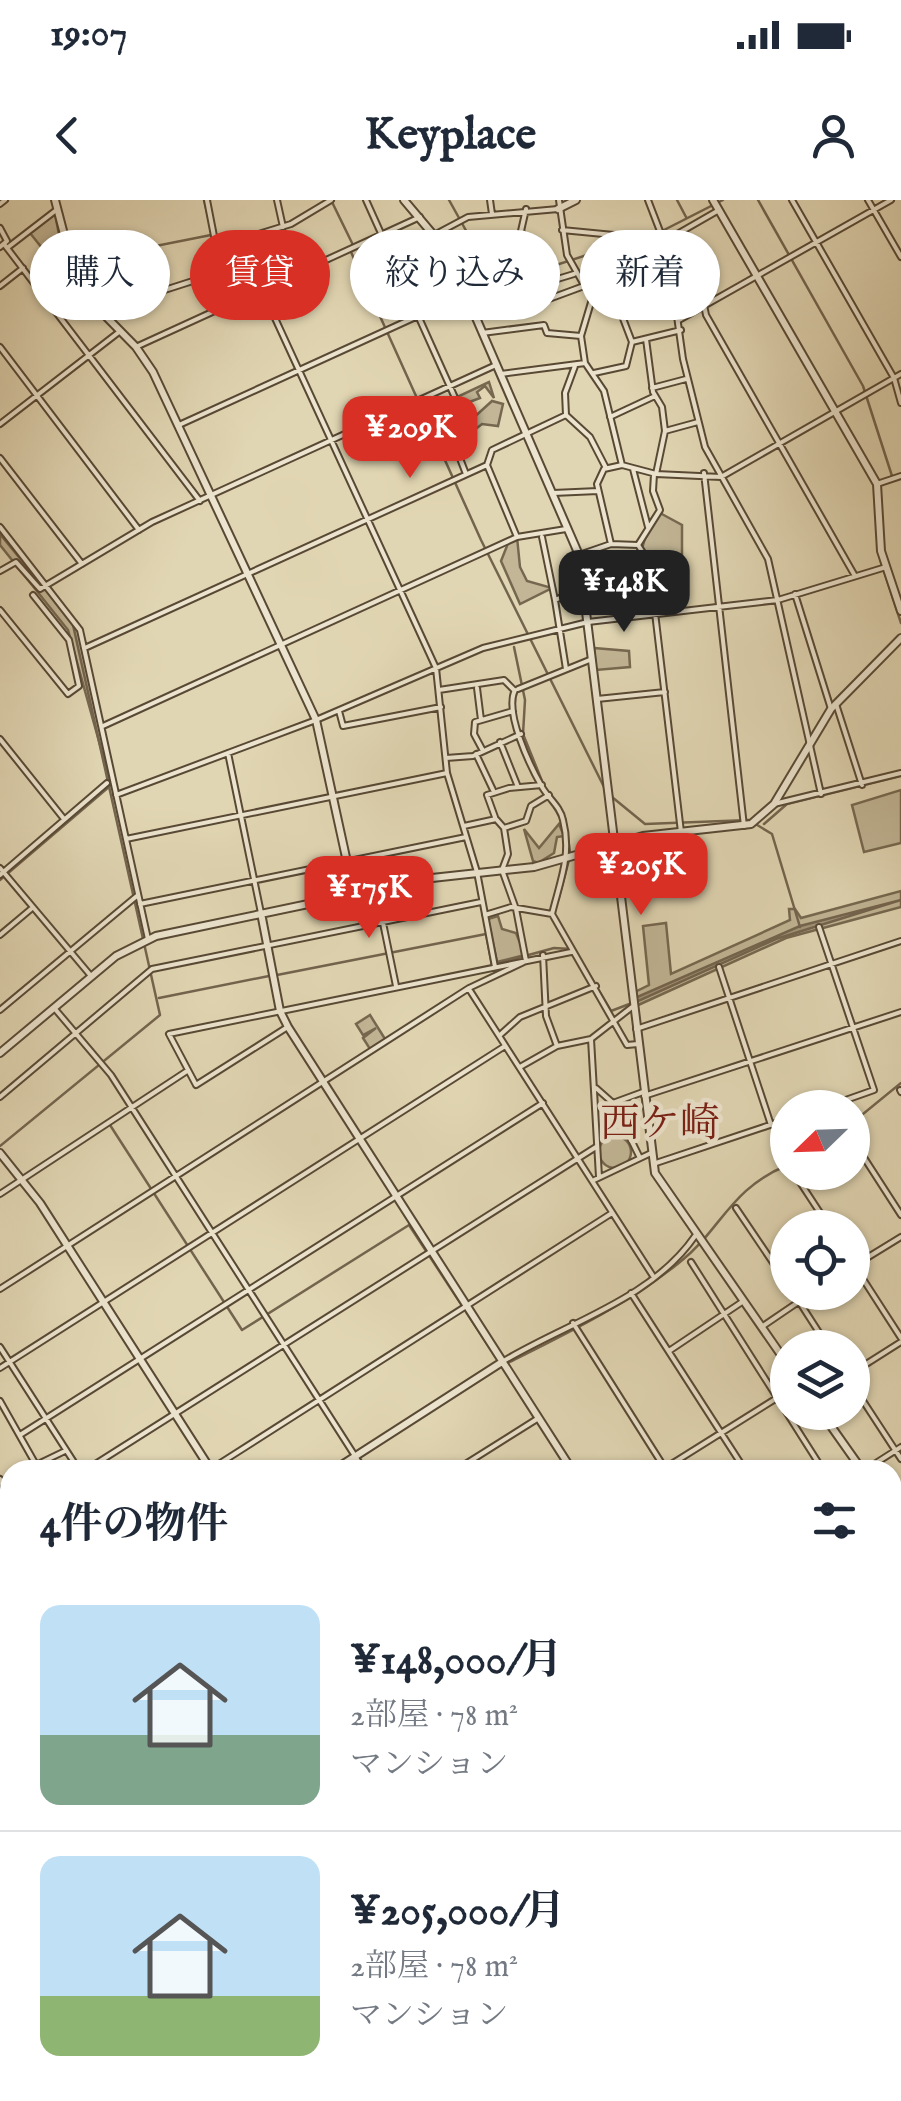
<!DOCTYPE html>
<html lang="ja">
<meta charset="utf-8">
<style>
body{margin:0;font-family:"IM FELL English","Noto Serif JP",serif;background:#f6f6f7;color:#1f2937;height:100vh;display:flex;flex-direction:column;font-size:38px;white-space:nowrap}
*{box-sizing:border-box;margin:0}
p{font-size:32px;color:#747a83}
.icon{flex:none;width:55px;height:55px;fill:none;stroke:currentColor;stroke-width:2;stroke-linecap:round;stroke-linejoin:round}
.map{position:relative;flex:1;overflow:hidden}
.side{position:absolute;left:0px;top:1260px;width:902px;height:642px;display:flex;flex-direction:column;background:#fff;border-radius:30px 30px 0 0;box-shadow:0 2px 8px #0004}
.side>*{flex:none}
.guide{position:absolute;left:30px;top:30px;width:842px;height:90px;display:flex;gap:20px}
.needle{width:65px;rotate:247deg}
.tools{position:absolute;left:770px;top:890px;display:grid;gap:20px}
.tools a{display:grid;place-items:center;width:100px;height:100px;border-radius:50%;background:#fff;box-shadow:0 2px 8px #0004;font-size:50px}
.price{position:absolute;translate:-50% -85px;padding:0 22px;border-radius:20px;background:#d93025;color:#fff;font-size:32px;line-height:65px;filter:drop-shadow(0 2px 5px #0008)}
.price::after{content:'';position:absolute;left:50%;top:60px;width:30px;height:22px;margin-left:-15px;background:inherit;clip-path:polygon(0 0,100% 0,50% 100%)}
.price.selected{background:#222;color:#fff}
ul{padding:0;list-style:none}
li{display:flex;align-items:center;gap:30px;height:250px;padding:0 40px}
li+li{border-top:2px solid #e0e1e3}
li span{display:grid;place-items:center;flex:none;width:280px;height:200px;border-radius:20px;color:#555}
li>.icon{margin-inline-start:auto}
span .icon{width:120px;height:120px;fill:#fffc;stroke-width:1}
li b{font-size:42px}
h2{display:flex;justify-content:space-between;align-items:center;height:120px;padding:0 40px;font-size:42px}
.tag{padding:0 35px;border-radius:45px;background:#fff;box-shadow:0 2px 8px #0004;font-size:35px;line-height:90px}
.tag.selected{background:#d93025;color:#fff}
.status{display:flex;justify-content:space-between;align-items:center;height:70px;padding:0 50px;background:#fff;direction:ltr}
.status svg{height:28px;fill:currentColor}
header{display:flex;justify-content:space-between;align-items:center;height:130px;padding:0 40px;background:#fff;font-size:45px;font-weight:700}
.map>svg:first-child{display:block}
.green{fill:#c2b696;stroke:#766850;stroke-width:2.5}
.water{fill:#a3967a;stroke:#73644e;stroke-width:2.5}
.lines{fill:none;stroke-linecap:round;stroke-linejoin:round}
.stream{stroke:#73644e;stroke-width:2.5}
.minor-casing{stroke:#584935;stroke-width:8}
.tertiary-casing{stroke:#584935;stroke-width:10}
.secondary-casing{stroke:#2b1a0b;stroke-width:11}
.minor{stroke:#ece4ce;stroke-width:4}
.tertiary{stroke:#ece4ce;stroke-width:6}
.secondary{stroke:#ece4ce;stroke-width:8}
.labels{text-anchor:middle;stroke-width:9;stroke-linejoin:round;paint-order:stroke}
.quarter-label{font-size:40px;fill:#7a1f14;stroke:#ece4ce}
</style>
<div class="status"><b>19:07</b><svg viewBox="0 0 49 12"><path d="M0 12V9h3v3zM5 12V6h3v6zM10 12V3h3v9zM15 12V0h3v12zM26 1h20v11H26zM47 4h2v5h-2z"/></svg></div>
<header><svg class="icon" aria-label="back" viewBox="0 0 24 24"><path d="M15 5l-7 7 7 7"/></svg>Keyplace<svg class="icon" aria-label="person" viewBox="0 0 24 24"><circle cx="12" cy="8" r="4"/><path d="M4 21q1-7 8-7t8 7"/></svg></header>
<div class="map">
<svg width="901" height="1901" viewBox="0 0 901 1901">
<rect width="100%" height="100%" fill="#e1d6b3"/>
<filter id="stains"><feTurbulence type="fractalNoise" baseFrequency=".002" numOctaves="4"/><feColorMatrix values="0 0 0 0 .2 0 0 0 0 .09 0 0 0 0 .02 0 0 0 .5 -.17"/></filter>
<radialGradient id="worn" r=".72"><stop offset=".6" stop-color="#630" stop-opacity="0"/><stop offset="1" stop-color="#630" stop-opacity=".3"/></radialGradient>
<!-- green -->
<path class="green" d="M 55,14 L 62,50 L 50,58 L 30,33 Z
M 489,182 L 494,198 L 485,186 L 477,192 L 480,198 L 464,204 L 470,221 L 492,201 L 503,204 L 498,226 L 482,224 L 463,239 L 458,235 L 457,197 Z
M 660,313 L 682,325 L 682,357 L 653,358 L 642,349 L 648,327 Z
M 0,327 L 80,430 L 112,588 L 68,430 L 0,345 Z
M 517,337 L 520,367 L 527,381 L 552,388 L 520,404 L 501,361 L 509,341 Z
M624 387a12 12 0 1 1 24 0a12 12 0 1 1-24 0Z
M 594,448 L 629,451 L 630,467 L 596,470 Z
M 901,590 L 901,643 L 864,652 L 852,605 Z
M 559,624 L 564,636 L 557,637 L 554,653 L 538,663 L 533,661 L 524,629 L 539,648 Z
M 901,691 L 901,707 L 786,738 L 636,806 L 635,792 L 649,785 L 643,726 L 666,723 L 671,774 L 790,720 L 789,709 L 795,709 L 801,718 Z
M 498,716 L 502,729 L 516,733 L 525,755 L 497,762 L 488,719 Z
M 370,815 L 385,839 L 370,849 L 363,838 L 376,828 L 363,835 L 356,824 Z
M599 952a16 16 0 1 1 32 0a16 16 0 1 1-32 0Z
M 0,1700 L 10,1700 L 10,1757 L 0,1757 Z
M 0,1820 L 10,1823 L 10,1892 L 115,1893 L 91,1901 L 0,1901 Z
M 572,1892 L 640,1901 L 480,1901 L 458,1893 Z
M 203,1893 L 319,1892 L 319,1893 L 297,1900 Z"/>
<!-- water -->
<path class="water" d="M 901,700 L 776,739 L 636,802 L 635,798 L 800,726 Z
M 0,1768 L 10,1769 L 10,1821 L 0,1819 Z
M 901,1859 L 901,1901 L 815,1901 L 833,1893 L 892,1892 L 893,1864 Z
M 325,1892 L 455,1893 L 476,1901 L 301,1901 Z
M 115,1893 L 203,1893 L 290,1901 L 91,1901 Z"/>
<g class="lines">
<!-- stream -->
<path class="stream" d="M 204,0 L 215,45
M 331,0 L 354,47
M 449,0 L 479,54 L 516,78 L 664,30 L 723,0
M 677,0 L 686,17
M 758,0 L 863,186 L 892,276
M 351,52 L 481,340 L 606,591
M 75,62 L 211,35
M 0,83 L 24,66 L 31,75 L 64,56 L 68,64
M 0,334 L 63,411
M 881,362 L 901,423
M 514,447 L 525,500 L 523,534 L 544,586 L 565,618 L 570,652
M 612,597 L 645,624 L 749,620 L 772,634 L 800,727
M 764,624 L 787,604 L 901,576
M 0,680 L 110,586
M 558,701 L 569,660
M 586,769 L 611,811 L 632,803
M 277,775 L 486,734 L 492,765 L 554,748 L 571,749
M 159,798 L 269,776
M 852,923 L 901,883
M 110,925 L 242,1130 L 409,1025 L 495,1156
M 0,946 L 160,815 L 73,425
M 508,1163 C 568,1133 628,1104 680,1062 C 721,1030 730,988 788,965
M 869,1270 L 901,1249
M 0,1596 L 10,1598
M 892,1605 L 901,1593
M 0,1648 L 10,1647"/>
<!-- minor casing -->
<g class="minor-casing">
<path id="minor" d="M 207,0 L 221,72 L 234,101
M 277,0 L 283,27
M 366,0 L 456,200 L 459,256 L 466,274
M 490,0 L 492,14
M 559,0 L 567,55 L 592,99 L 581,136 L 585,163 L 604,191 L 622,265
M 648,0 L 668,52 L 683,159 L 705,247 L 768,359 L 821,594
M 792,0 L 894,178 L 901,203
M 868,0 L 901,57
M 0,4 L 5,0
M 526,9 L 521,31 L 531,49
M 0,28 L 7,41 L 0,47
M 562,30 L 624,36 L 629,62
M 436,34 L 468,17 L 558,9
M 674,36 L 694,54 L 706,115 L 855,376
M 239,40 L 436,468 L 447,573 L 477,672 L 495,767
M 4,44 L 200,301
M 216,47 L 291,24 L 331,0
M 7,48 L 55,11
M 455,69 C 482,57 506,63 531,49 L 554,80 L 574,74
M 0,86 L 23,68
M 585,87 L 719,10
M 536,88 L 556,80
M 592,96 L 604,94 L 619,108 L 632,142 L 681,130
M 546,100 L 584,86
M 102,110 L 221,72
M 679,120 L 891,0
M 482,133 L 544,125 L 547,133 L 581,136
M 646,139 L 653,192 L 662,207 L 665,231 L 656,274
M 138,146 L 420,17
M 0,147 L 139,330
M 575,166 L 565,193 L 566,215 L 590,237 L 606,268
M 594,173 L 626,166 L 632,142
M 501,174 L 585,163
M 652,188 L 686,179
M 610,217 L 655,196
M 0,224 L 119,132
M 179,225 L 466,94
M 665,231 L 698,222
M 0,258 L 82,364
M 633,269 L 648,327
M 704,273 L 744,626
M 877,284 L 901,276
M 553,293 L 598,291
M 0,327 L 80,430 L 148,739
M 517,337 L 487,265 L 492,250 L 566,215
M 542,337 L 555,400
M 611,344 L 597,284 L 604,269 L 622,265 L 656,274 L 721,277 L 901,174
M 638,345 L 660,310 L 653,291 L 654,274
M 579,355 L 611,344 L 638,345 L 649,362 L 681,632
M 0,371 L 16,362 L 40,389 L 152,322 L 496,165
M 795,394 L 831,509
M 0,410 L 68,494 L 79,486 L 69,440 L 33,395
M 87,447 L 487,265
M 566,469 L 555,400 L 583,388
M 477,488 L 481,520
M 518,489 L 592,459
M 439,490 L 504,480 L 513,489
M 515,490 C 504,512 530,566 542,587 C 549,599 560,606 563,620 C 572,655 560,681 552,714 L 627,845 L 638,844
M 597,499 L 665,492
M 836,504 L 862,585
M 339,511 L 343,526 L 441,507
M 103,526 L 517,337 L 566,329
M 0,539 L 64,619
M 500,542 L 518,587
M 482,549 L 474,534 L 475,522 L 513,511
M 228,553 L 261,713
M 476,554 L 493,590
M 446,558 L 473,556 L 521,534
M 116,595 L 316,520 L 483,448 L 588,422 L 778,400 L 886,367
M 774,604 L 901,573
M 495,617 L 487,595 L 509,588 L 542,585
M 464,626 L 496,619 L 504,628 L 526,621 L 531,606 L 549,595
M 504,628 L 508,654 L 502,670 L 516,709 L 526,761
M 126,639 L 447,573
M 0,668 L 91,776
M 0,675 L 107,583
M 376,689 L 396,786
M 140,704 L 466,637
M 485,715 L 511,707 L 552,714
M 819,727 L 874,890 L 823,908
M 0,735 L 31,709
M 543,755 L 546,816 L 557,846
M 719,767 L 771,925
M 469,789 L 653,1076
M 55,809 L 111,875 L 364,1270
M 0,810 L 138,695
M 286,828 L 196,885 L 169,834 L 571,752
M 636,829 L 901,741
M 500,835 L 520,817 L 596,786
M 591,839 L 599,977
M 520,867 L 557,846 L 591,839 L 632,807
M 596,888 L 613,903 L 640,958
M 900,890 L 901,892
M 644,896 L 901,812
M 0,897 L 152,769 L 481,702
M 613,903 L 643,892
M 852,939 L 901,1015
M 653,964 L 788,919
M 794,973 L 830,1028
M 592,981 L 651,953
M 0,994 L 187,871
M 736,1008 L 788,1085
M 691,1062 L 823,1270
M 852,1062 L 901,1138
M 852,1067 L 901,1037
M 0,1089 L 469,788 L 524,762
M 793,1092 L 829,1148
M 631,1093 L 745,1270
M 573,1123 L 666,1270
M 763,1126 L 813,1092
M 0,1147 L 79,1270
M 669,1151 L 742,1102
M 502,1162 C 566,1123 651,1100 695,1036
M 0,1168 L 505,846
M 852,1173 L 901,1142
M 852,1184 L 901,1259
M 0,1201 L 39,1270
M 20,1235 L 543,903
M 38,1264 L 65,1251
M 211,1269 L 612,1013
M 86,1270 L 596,947
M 456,1270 L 537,1219
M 662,1270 L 788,1191
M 865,1270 L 901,1247
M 0,1279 L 10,1301
M 0,1303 L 10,1297
M 10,1326 L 5,1334 L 10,1345
M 892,1354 L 901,1364
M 0,1388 L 10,1385
M 0,1441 L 10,1437
M 892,1455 L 901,1465
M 0,1521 L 10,1516
M 2,1521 L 10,1535
M 892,1551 L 901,1566
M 0,1650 L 10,1650
M 0,1672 L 10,1672
M 0,1693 L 10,1692
M 892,1756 L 901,1752
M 892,1803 L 901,1798
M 892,1813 L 901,1833
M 892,1852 L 901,1848
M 547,1892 L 548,1901
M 632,1901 L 632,1892
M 769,1901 L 808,1892"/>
</g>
<!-- tertiary casing -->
<g class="tertiary-casing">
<path id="tertiary" d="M 55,0 L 78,88 L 136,147 L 153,172 L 316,520 L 354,694
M 404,0 L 447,51 L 579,355 L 655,973 L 788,1165
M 713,0 L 877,284 L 881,351 L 901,411
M 558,9 L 576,0
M 261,713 L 280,811 L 288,827 L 572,1270
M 0,853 L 116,756 L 156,736 L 432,678 L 534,667 L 643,636 L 751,624 L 774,604 L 831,509 L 901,438
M 0,953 L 40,1003 L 211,1270
M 821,1212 L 862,1270
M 334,1270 L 502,1162
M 892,1304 L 901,1309
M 892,1424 L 901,1417
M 0,1467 L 10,1461
M 892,1659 L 901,1669"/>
</g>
<!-- secondary casing -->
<g class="secondary-casing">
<path id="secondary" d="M 0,1503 L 10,1508
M 892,1683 L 901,1678
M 0,1882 L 8,1901"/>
</g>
<!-- minor -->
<use href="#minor" class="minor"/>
<!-- tertiary -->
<use href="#tertiary" class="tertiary"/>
<!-- secondary -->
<use href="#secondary" class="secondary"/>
</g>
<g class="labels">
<!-- quarter labels -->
<g class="quarter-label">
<text x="660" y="936">西ケ崎</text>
</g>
</g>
<rect width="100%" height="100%" filter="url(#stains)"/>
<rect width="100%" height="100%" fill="url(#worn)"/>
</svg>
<div class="tools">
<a><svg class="needle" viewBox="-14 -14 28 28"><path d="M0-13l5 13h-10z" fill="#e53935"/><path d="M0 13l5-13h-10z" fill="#747a83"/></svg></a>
<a><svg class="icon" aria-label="locate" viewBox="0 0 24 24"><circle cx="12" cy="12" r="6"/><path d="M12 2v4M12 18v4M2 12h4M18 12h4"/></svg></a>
<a><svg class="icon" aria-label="layers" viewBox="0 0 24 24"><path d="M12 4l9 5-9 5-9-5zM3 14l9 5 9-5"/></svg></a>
</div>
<b class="price" style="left:410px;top:281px">¥209K</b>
<b class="price selected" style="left:624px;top:435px">¥148K</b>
<b class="price" style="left:641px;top:718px">¥205K</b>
<b class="price" style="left:369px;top:741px">¥175K</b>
<div class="guide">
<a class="tag">購入</a>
<a class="tag selected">賃貸</a>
<a class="tag">絞り込み</a>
<a class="tag">新着</a>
</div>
<section class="side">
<h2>4件の物件<svg class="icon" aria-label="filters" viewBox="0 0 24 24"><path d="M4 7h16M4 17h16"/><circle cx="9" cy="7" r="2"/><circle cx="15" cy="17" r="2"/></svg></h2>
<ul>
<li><span style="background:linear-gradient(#bfe0f5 65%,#7fa58c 0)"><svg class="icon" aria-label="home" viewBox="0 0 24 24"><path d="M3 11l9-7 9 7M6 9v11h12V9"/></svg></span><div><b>¥148,000/月</b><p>2部屋 · 78 m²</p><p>マンション</p></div></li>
<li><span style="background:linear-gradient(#bfe0f5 70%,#8fb573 0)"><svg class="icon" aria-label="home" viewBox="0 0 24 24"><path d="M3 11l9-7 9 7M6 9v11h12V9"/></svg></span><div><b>¥205,000/月</b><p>2部屋 · 78 m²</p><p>マンション</p></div></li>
</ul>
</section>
</div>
